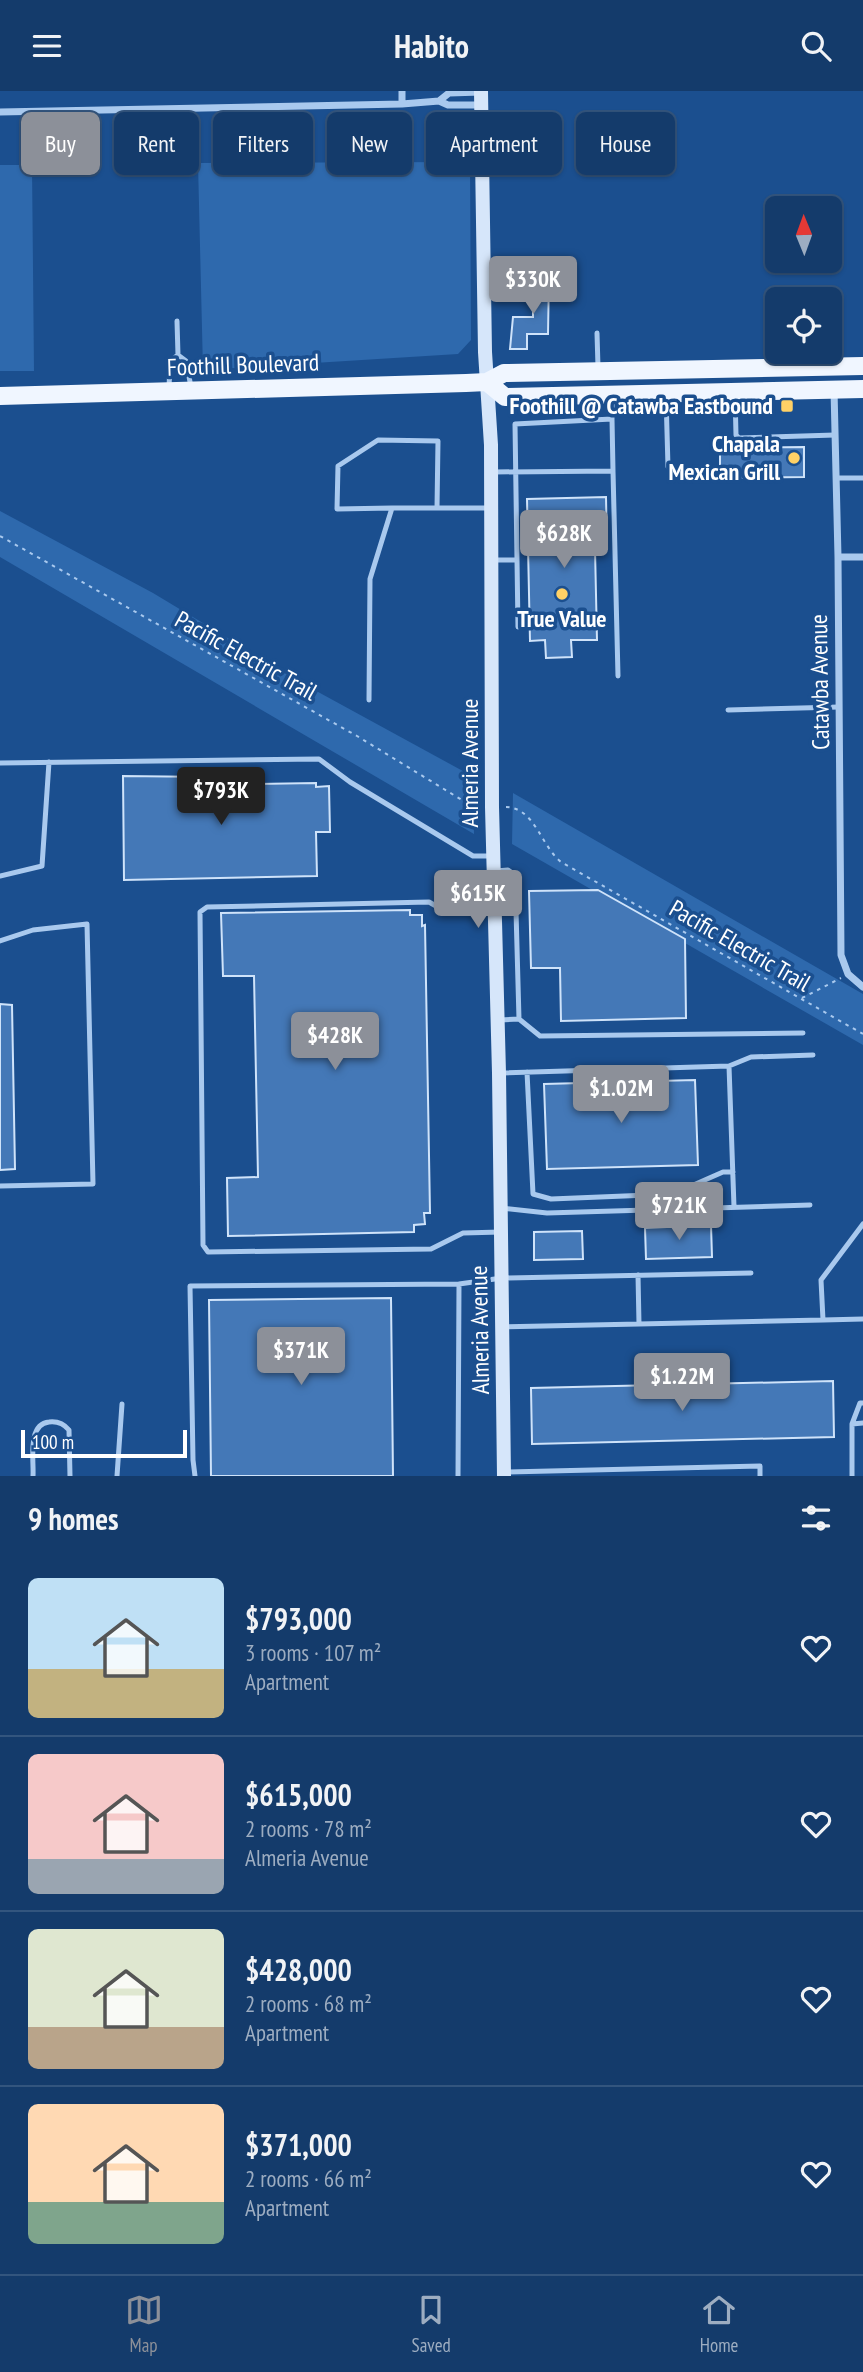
<!DOCTYPE html>
<meta charset="utf-8">
<style>
body{margin:0;font-family:"PT Sans Narrow",sans-serif;background:#214673;color:#f1f3f6;height:100vh;display:flex;flex-direction:column;font-size:26px;white-space:nowrap}
*{box-sizing:border-box;margin:0}
p{font-size:23px;color:#9dadc1}
.icon{flex:none;width:38px;height:38px;fill:none;stroke:currentColor;stroke-width:2;stroke-linecap:round;stroke-linejoin:round}
.map{position:relative;height:1385px;overflow:hidden}
.drawer{display:flex;flex-direction:column;background:#143b6b;flex:1}
.drawer>*{flex:none}
.hud{position:absolute;left:21px;top:21px;width:822px;height:63px;display:flex;gap:14px}
.needle{width:46px;rotate:359deg}
.buttons{position:absolute;left:765px;top:105px;display:grid;gap:14px}
.buttons a{display:grid;place-items:center;width:77px;height:77px;border-radius:10px;background:#143b6b;box-shadow:0 2px 5px #0004,0 0 0 2px #33557e;font-size:35px}
.scale{position:absolute;left:21px;bottom:18px;width:166px;box-sizing:border-box;padding-left:7px;border:4px solid #fff;border-top:0;font-size:19px;line-height:24px;white-space:nowrap;color:#fff;-webkit-text-stroke:5px #1b4f8f;paint-order:stroke}
.price{position:absolute;translate:-50% -60px;padding:0 16px;border-radius:7px;background:#8c9099;color:#fff;font-size:23px;line-height:46px;filter:drop-shadow(0 2px 4px #0008)}
.price::after{content:'';position:absolute;left:50%;top:42px;width:21px;height:16px;margin-left:-10px;background:inherit;clip-path:polygon(0 0,100% 0,50% 100%)}
.price.current{background:#222;color:#fff}
ul{padding:0;list-style:none}
li{display:flex;align-items:center;gap:21px;height:175px;padding:0 28px}
li+li{border-top:2px solid #33557e}
li span{display:grid;place-items:center;flex:none;width:196px;height:140px;border-radius:10px;color:#555}
li>.icon{margin-inline-start:auto}
span .icon{width:84px;height:84px;fill:#fffc;stroke-width:1}
li b{font-size:30px}
h2{display:flex;justify-content:space-between;align-items:center;height:84px;padding:0 28px;font-size:30px}
.chip{padding:0 24px;border-radius:10px;background:#143b6b;box-shadow:0 2px 5px #0004,0 0 0 2px #33557e;font-size:24px;line-height:63px}
.chip.current{background:#8c9099;color:#fff}
header{display:flex;justify-content:space-between;align-items:center;height:91px;padding:0 28px;background:#143b6b;font-size:32px;font-weight:800}
.tab-bar{display:flex;justify-content:space-around;align-items:center;height:98px;border-top:2px solid #33557e;background:#143b6b;font-size:19px;color:#9dadc1}
.tab-bar a{display:grid;justify-items:center;gap:4px}
.tab-bar .current{color:#8c9099}
.map>svg:first-child{display:block}
.green{fill:#2e69ad}
.building{fill:#4478b7;stroke:#cfe3fa;stroke-width:2}
.lines{fill:none;stroke-linecap:round;stroke-linejoin:round}
.path{stroke:#a9c9ee;stroke-width:2;stroke-dasharray:3.5 5;stroke-linecap:butt}
.lane{stroke:#a9c9ee;stroke-width:5}
.street{stroke:#a9c9ee;stroke-width:7}
.secondary{stroke:#d6e6fa;stroke-width:14}
.primary{stroke:#f0f6ff;stroke-width:18}
.poi-dot{fill:#ffd166;stroke:#1b4f8f;stroke-width:2.5}
.labels{text-anchor:middle;stroke-width:7;stroke-linejoin:round;paint-order:stroke}
.street-label{font-size:24px;fill:#fff;stroke:#1b4f8f}
.poi-label{font-size:24px;font-weight:bold;fill:#fff;stroke:#1b4f8f;text-anchor:end}
</style>
<header><svg class="icon" aria-label="menu" viewBox="0 0 24 24"><path d="M4 6h16M4 12h16M4 18h16"/></svg>Habito<svg class="icon" aria-label="search" viewBox="0 0 24 24"><circle cx="10" cy="10" r="6"/><path d="M15 15l6 6"/></svg></header>
<div class="map">
<svg width="863" height="1385" viewBox="0 0 863 1385">
<rect width="100%" height="100%" fill="#1b4f8f"/>
<!-- green -->
<path class="green" d="M 470,71 L 471,249 L 458,263 L 203,279 L 198,72 Z
M 0,74 L 32,74 L 34,280 L 0,280 Z
M 0,420 L 153,502 L 309,596 L 472,685 L 474,743 L 0,466 Z
M 513,702 L 863,903 L 863,954 L 512,753 Z"/>
<!-- building -->
<path class="building" d="M 533,185 L 549,185 L 548,243 L 527,243 L 527,258 L 510,258 L 513,226 L 533,226 Z
M 804,356 L 804,386 L 720,387 L 720,357 Z
M 606,406 L 607,458 L 595,458 L 597,549 L 571,549 L 572,566 L 546,567 L 545,549 L 530,550 L 527,408 Z
M 212,678 L 223,678 L 223,686 L 255,685 L 256,693 L 316,692 L 316,696 L 329,695 L 330,741 L 316,741 L 317,785 L 124,789 L 123,685 L 212,686 Z
M 598,799 L 685,848 L 686,927 L 561,930 L 560,877 L 531,877 L 529,800 Z
M 410,819 L 410,824 L 422,824 L 422,835 L 425,834 L 430,1122 L 424,1122 L 425,1133 L 414,1134 L 414,1141 L 228,1145 L 227,1087 L 258,1086 L 254,885 L 223,885 L 221,822 Z
M 0,913 L 12,914 L 15,1078 L 0,1079 Z
M 695,989 L 698,1074 L 547,1078 L 544,993 Z
M 711,1134 L 712,1166 L 646,1168 L 645,1137 Z
M 582,1140 L 583,1168 L 534,1169 L 534,1141 Z
M 391,1207 L 393,1385 L 211,1385 L 209,1209 Z
M 833,1290 L 834,1346 L 532,1353 L 531,1297 Z"/>
<g class="lines">
<!-- path -->
<path class="path" d="M 0,445 L 357,645 L 475,717 L 479,716
M 506,716 C 535,717 541,755 561,771 L 863,943
M 802,907 L 841,887"/>
<!-- lane -->
<path class="lane" d="M 484,181 L 525,180
M 177,230 L 178,264
M 597,242 L 598,276
M 169,298 L 170,270 L 178,264 L 186,270 L 191,296
M 735,303 L 736,344 L 739,347 L 835,344
M 666,305 L 668,376
M 613,380 L 618,585
M 494,381 L 613,380 L 612,328
M 836,387 L 863,387
M 392,417 L 337,418 L 338,375 L 378,349 L 438,350 L 437,417
M 492,469 L 517,469
M 518,536 L 515,333 L 612,328 L 612,308
M 369,609 L 370,488 L 392,417 L 488,417
M 728,619 L 839,616
M 0,672 L 319,668 L 350,691 L 473,765 L 494,765
M 496,780 L 508,779 L 515,784 L 519,928
M 0,785 L 42,775 L 49,671
M 492,821 L 448,822 L 429,811 L 207,816 L 200,821 L 203,1154 L 208,1161 L 431,1158 L 463,1142 L 501,1141
M 0,850 L 33,839 L 87,833 L 93,1093 L 0,1095
M 500,929 L 519,928 L 540,945 L 803,942
M 729,975 L 734,1116
M 527,981 L 533,1103 L 551,1108 L 673,1103 L 723,1081 L 733,1081
M 502,982 L 729,975 L 751,966 L 813,964
M 501,1117 L 547,1122 L 810,1114
M 863,1133 L 821,1189 L 823,1229 L 863,1228
M 459,1193 L 502,1187 L 751,1182
M 639,1233 L 823,1229
M 502,1236 L 639,1233 L 638,1184
M 852,1333 L 863,1332
M 504,1381 L 760,1375 L 760,1385
M 33,1385 C 34,1369 27,1333 49,1331 C 57,1330 64,1333 69,1339 L 70,1385
M 117,1385 L 122,1313
M 195,1385 L 193,1369 L 190,1195 L 459,1193 L 458,1385
M 852,1385 L 852,1333 L 860,1312 L 863,1312"/>
<!-- street -->
<path class="street" d="M 402,0 L 402,13
M 439,10 L 449,2 L 481,1
M 0,21 L 402,13 L 439,10 L 448,14 L 481,14
M 834,299 L 838,466 L 841,864 L 848,883 L 863,896
M 838,466 L 863,466"/>
<!-- secondary -->
<path class="secondary" d="M 481,0 L 485,261 L 491,354 L 492,716 L 499,982 L 504,1385"/>
<!-- primary -->
<path class="primary" d="M 487,291 L 505,306 L 863,298
M 0,305 L 466,292 L 487,291 L 504,282 L 863,275"/>
</g>
<!-- markers -->
<g class="poi-dot">
<rect x="780" y="308" width="14" height="14" rx="3.5"/>
<circle cx="794" cy="367" r="7"/>
<circle cx="562" cy="503" r="7"/>
</g>
<g class="labels">
<!-- street labels -->
<g class="street-label">
<text transform="translate(243 274) rotate(-2)" y="8">Foothill Boulevard</text>
<text transform="translate(246 565) rotate(29)" y="8">Pacific Electric Trail</text>
<text transform="translate(820 591) rotate(-91)" y="8">Catawba Avenue</text>
<text transform="translate(470 672) rotate(-90)" y="8">Almeria Avenue</text>
<text transform="translate(740 855) rotate(30)" y="8">Pacific Electric Trail</text>
<text transform="translate(480 1239) rotate(-91)" y="8">Almeria Avenue</text>
</g>
<!-- poi labels -->
<g class="poi-label">
<text x="773" y="323">Foothill @ Catawba Eastbound</text>
<text x="780" y="361">Chapala<tspan x="780" dy="28">Mexican Grill</tspan></text>
<text x="562" y="536" text-anchor="middle">True Value</text>
</g>
</g>
</svg>
<div class="buttons">
<a><svg class="needle" viewBox="-14 -14 28 28"><path d="M0-13l5 13h-10z" fill="#e53935"/><path d="M0 13l5-13h-10z" fill="#9dadc1"/></svg></a>
<a><svg class="icon" aria-label="locate" viewBox="0 0 24 24"><circle cx="12" cy="12" r="6"/><path d="M12 2v4M12 18v4M2 12h4M18 12h4"/></svg></a>
</div>
<div class="scale">100 m</div>
<b class="price" style="left:533px;top:225px">$330K</b>
<b class="price" style="left:564px;top:479px">$628K</b>
<b class="price current" style="left:221px;top:736px">$793K</b>
<b class="price" style="left:478px;top:839px">$615K</b>
<b class="price" style="left:335px;top:981px">$428K</b>
<b class="price" style="left:621px;top:1034px">$1.02M</b>
<b class="price" style="left:679px;top:1151px">$721K</b>
<b class="price" style="left:301px;top:1296px">$371K</b>
<b class="price" style="left:682px;top:1322px">$1.22M</b>
<div class="hud">
<a class="chip current">Buy</a>
<a class="chip">Rent</a>
<a class="chip">Filters</a>
<a class="chip">New</a>
<a class="chip">Apartment</a>
<a class="chip">House</a>
</div>
</div>
<section class="drawer">
<h2>9 homes<svg class="icon" aria-label="filters" viewBox="0 0 24 24"><path d="M4 7h16M4 17h16"/><circle cx="9" cy="7" r="2"/><circle cx="15" cy="17" r="2"/></svg></h2>
<ul>
<li><span style="background:linear-gradient(#bfe0f5 65%,#c2b280 0)"><svg class="icon" aria-label="home" viewBox="0 0 24 24"><path d="M3 11l9-7 9 7M6 9v11h12V9"/></svg></span><div><b>$793,000</b><p>3 rooms · 107 m²</p><p>Apartment</p></div><svg class="icon" aria-label="heart" viewBox="0 0 24 24"><path d="M12 20l-8-8c-3-5 5-10 8-4 3-6 11-1 8 4z"/></svg></li>
<li><span style="background:linear-gradient(#f6c9c9 75%,#9aa5b1 0)"><svg class="icon" aria-label="home" viewBox="0 0 24 24"><path d="M3 11l9-7 9 7M6 9v11h12V9"/></svg></span><div><b>$615,000</b><p>2 rooms · 78 m²</p><p>Almeria Avenue</p></div><svg class="icon" aria-label="heart" viewBox="0 0 24 24"><path d="M12 20l-8-8c-3-5 5-10 8-4 3-6 11-1 8 4z"/></svg></li>
<li><span style="background:linear-gradient(#dfe7d0 70%,#b9a48a 0)"><svg class="icon" aria-label="home" viewBox="0 0 24 24"><path d="M3 11l9-7 9 7M6 9v11h12V9"/></svg></span><div><b>$428,000</b><p>2 rooms · 68 m²</p><p>Apartment</p></div><svg class="icon" aria-label="heart" viewBox="0 0 24 24"><path d="M12 20l-8-8c-3-5 5-10 8-4 3-6 11-1 8 4z"/></svg></li>
<li><span style="background:linear-gradient(#ffd9b3 70%,#7fa58c 0)"><svg class="icon" aria-label="home" viewBox="0 0 24 24"><path d="M3 11l9-7 9 7M6 9v11h12V9"/></svg></span><div><b>$371,000</b><p>2 rooms · 66 m²</p><p>Apartment</p></div><svg class="icon" aria-label="heart" viewBox="0 0 24 24"><path d="M12 20l-8-8c-3-5 5-10 8-4 3-6 11-1 8 4z"/></svg></li>
</ul>
</section>
<nav class="tab-bar">
<a class="current"><svg class="icon" aria-label="map" viewBox="0 0 24 24"><path d="M3 6l6-2 6 2 6-2v14l-6 2-6-2-6 2zM9 4v14M15 6v14"/></svg>Map</a>
<a><svg class="icon" aria-label="saved" viewBox="0 0 24 24"><path d="M7 4h10v16l-5-4-5 4z"/></svg>Saved</a>
<a><svg class="icon" aria-label="home" viewBox="0 0 24 24"><path d="M3 11l9-7 9 7M6 9v11h12V9"/></svg>Home</a>
</nav>
